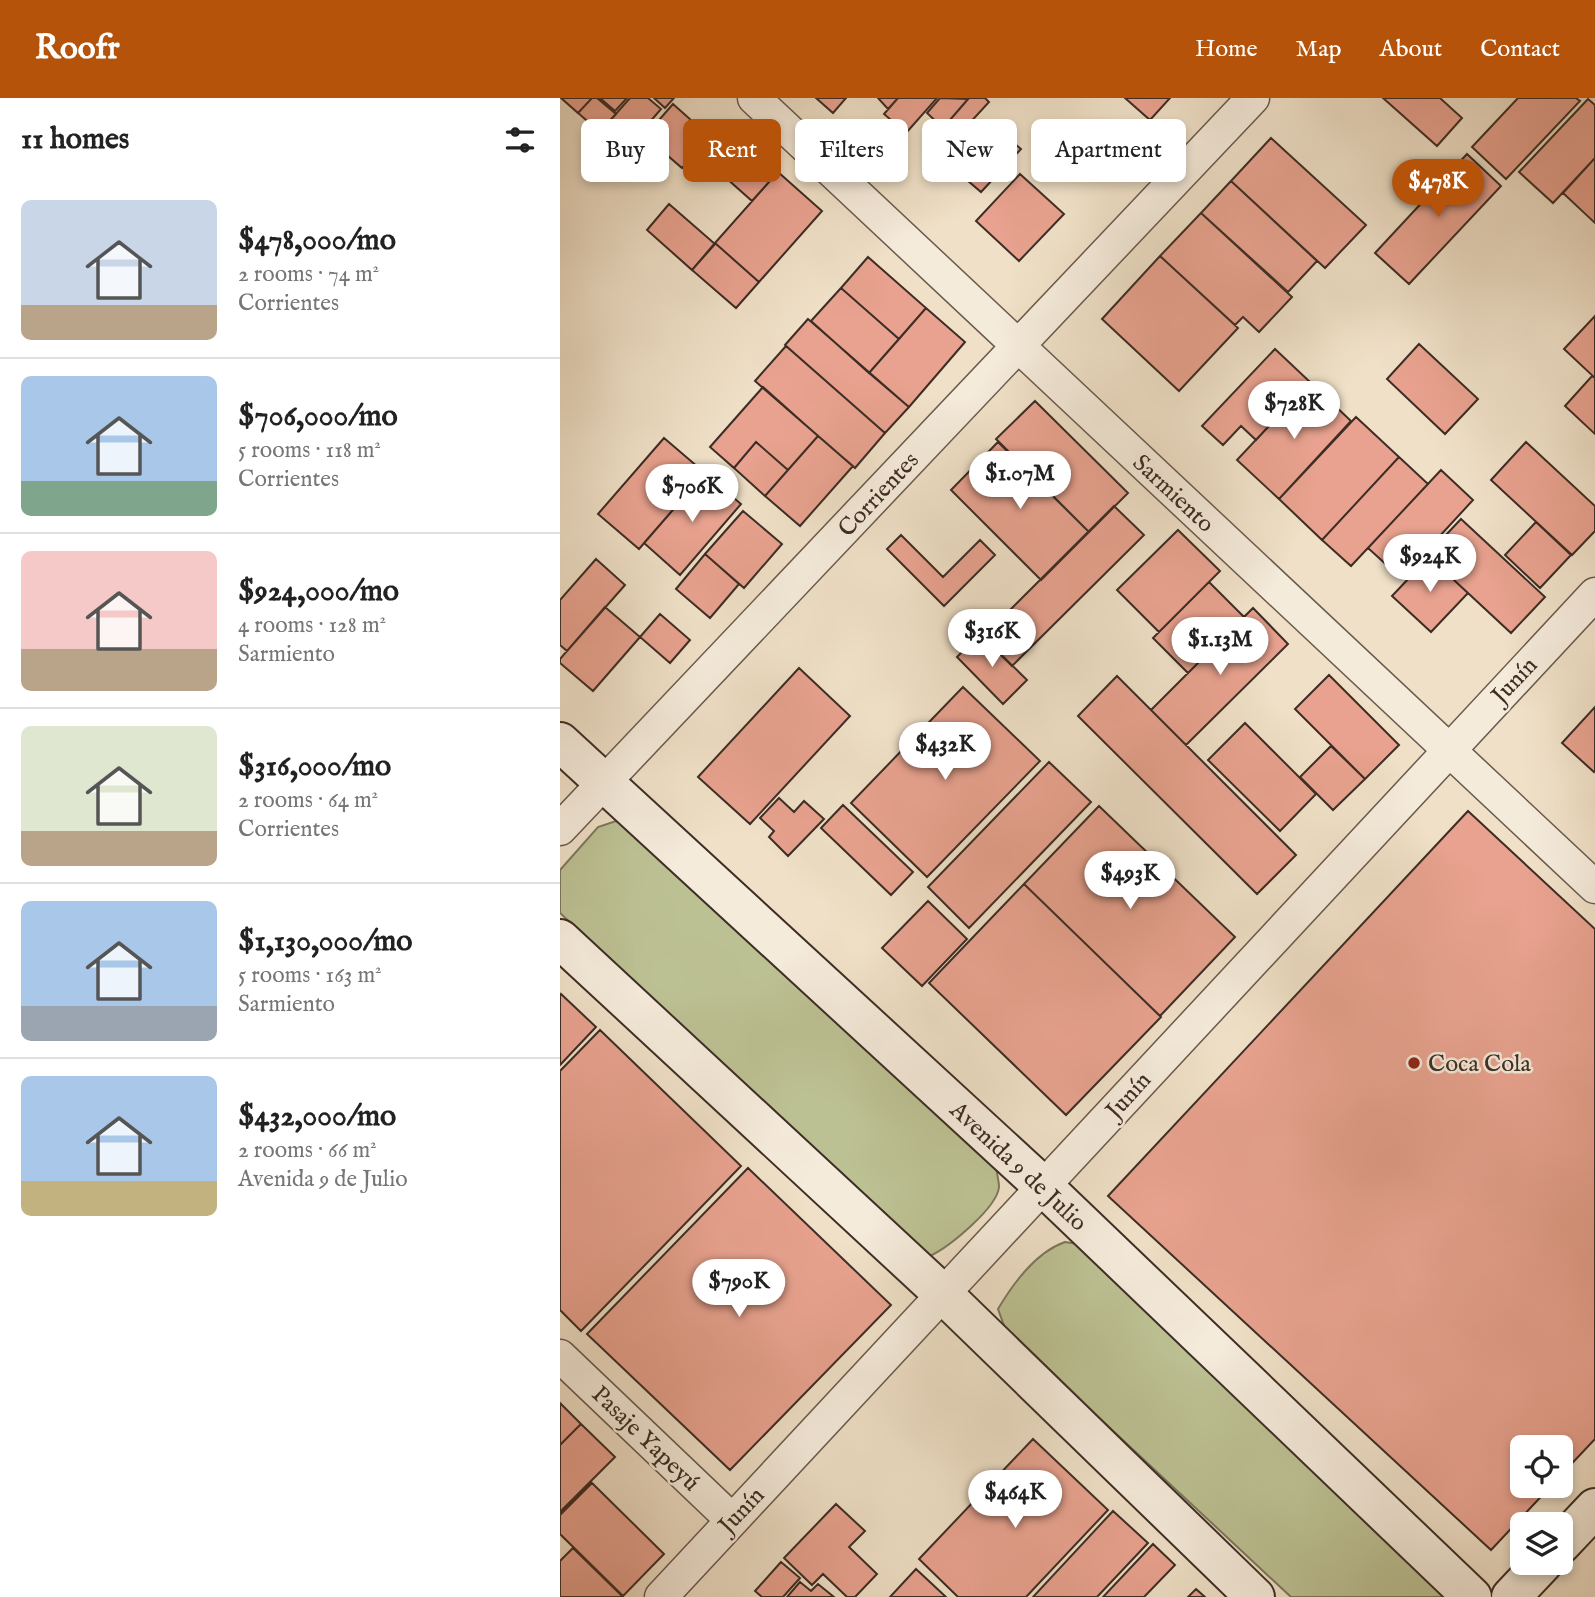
<!DOCTYPE html>
<meta charset="utf-8">
<style>
body{margin:0;font-family:"IM FELL English",serif;background:#f6f6f6;color:#222;height:100vh;display:flex;flex-direction:column;font-size:26px;white-space:nowrap}
*{box-sizing:border-box;margin:0}
p{font-size:23px;color:#767676}
.icon{flex:none;width:38px;height:38px;fill:none;stroke:currentColor;stroke-width:2;stroke-linecap:round;stroke-linejoin:round}
.map{position:relative;flex:1;overflow:hidden}
.panel{display:flex;flex-direction:column;background:#fff;width:560px}
.panel>*{flex:none}
.hud{position:absolute;left:21px;top:21px;width:665px;height:63px;display:flex;gap:14px}
.fabs{position:absolute;left:950px;top:1337px;display:grid;gap:14px}
.fabs a{display:grid;place-items:center;width:63px;height:63px;border-radius:10px;background:#fff;box-shadow:0 4px 10px #0003;font-size:35px}
.price{position:absolute;translate:-50% -60px;padding:0 16px;border-radius:24px;background:#fff;color:#222;font-size:23px;line-height:46px;filter:drop-shadow(0 2px 4px #0008)}
.price::after{content:'';position:absolute;left:50%;top:42px;width:21px;height:16px;margin-left:-10px;background:inherit;clip-path:polygon(0 0,100% 0,50% 100%)}
.price.selected{background:#b45309;color:#fff}
ul{padding:0;list-style:none}
li{display:flex;align-items:center;gap:21px;height:175px;padding:0 21px}
li+li{border-top:2px solid #e0e0e0}
li span{display:grid;place-items:center;flex:none;width:196px;height:140px;border-radius:10px;color:#555}
li>.icon{margin-inline-start:auto}
span .icon{width:84px;height:84px;fill:#fffc;stroke-width:1}
li b{font-size:30px}
h2{display:flex;justify-content:space-between;align-items:center;height:84px;padding:0 21px;font-size:30px}
.chip{padding:0 24px;border-radius:10px;background:#fff;box-shadow:0 4px 10px #0003;font-size:24px;line-height:63px}
.chip.selected{background:#b45309;color:#fff}
header{display:flex;align-items:center;gap:42px;box-sizing:border-box;height:98px;padding:0 35px;background:#b45309;color:#fff}
header strong{font-size:33px}
nav{display:flex;gap:38px;margin-inline-start:auto;font-size:24px}
main{display:flex;flex:1;min-height:0}
.map>svg:first-child{display:block}
.green{fill:#bcc193;stroke:#7c775c;stroke-width:2}
.building{fill:#e8a28f;stroke:#3d2d25;stroke-width:2}
.lines{fill:none;stroke-linecap:round;stroke-linejoin:round}
.street-casing{stroke:#6a5a4e;stroke-width:35}
.secondary-casing{stroke:#3d2d25;stroke-width:42}
.street{stroke:#f5ebdb;stroke-width:32}
.secondary{stroke:#f5ebdb;stroke-width:38}
.poi-dot{fill:#8f2418;stroke:#f5ebdb;stroke-width:2.5}
.labels{text-anchor:middle;stroke-width:5;stroke-linejoin:round;paint-order:stroke}
.street-label{font-size:24px;fill:#3d2d25;stroke:#f5ebdb}
.poi-label{font-size:24px;fill:#3d2d25;stroke:#f5ebdb;text-anchor:start}
</style>
<header>
<strong>Roofr</strong>
<nav><a>Home</a><a>Map</a><a>About</a><a>Contact</a></nav>
</header>
<main>
<section class="panel">
<h2>11 homes<svg class="icon" aria-label="filters" viewBox="0 0 24 24"><path d="M4 7h16M4 17h16"/><circle cx="9" cy="7" r="2"/><circle cx="15" cy="17" r="2"/></svg></h2>
<ul>
<li><span style="background:linear-gradient(#c9d6e8 75%,#b9a48a 0)"><svg class="icon" aria-label="home" viewBox="0 0 24 24"><path d="M3 11l9-7 9 7M6 9v11h12V9"/></svg></span><div><b>$478,000/mo</b><p>2 rooms · 74 m²</p><p>Corrientes</p></div></li>
<li><span style="background:linear-gradient(#a9c7e8 75%,#7fa58c 0)"><svg class="icon" aria-label="home" viewBox="0 0 24 24"><path d="M3 11l9-7 9 7M6 9v11h12V9"/></svg></span><div><b>$706,000/mo</b><p>5 rooms · 118 m²</p><p>Corrientes</p></div></li>
<li><span style="background:linear-gradient(#f6c9c9 70%,#b9a48a 0)"><svg class="icon" aria-label="home" viewBox="0 0 24 24"><path d="M3 11l9-7 9 7M6 9v11h12V9"/></svg></span><div><b>$924,000/mo</b><p>4 rooms · 128 m²</p><p>Sarmiento</p></div></li>
<li><span style="background:linear-gradient(#dfe7d0 75%,#b9a48a 0)"><svg class="icon" aria-label="home" viewBox="0 0 24 24"><path d="M3 11l9-7 9 7M6 9v11h12V9"/></svg></span><div><b>$316,000/mo</b><p>2 rooms · 64 m²</p><p>Corrientes</p></div></li>
<li><span style="background:linear-gradient(#a9c7e8 75%,#9aa5b1 0)"><svg class="icon" aria-label="home" viewBox="0 0 24 24"><path d="M3 11l9-7 9 7M6 9v11h12V9"/></svg></span><div><b>$1,130,000/mo</b><p>5 rooms · 163 m²</p><p>Sarmiento</p></div></li>
<li><span style="background:linear-gradient(#a9c7e8 75%,#c2b280 0)"><svg class="icon" aria-label="home" viewBox="0 0 24 24"><path d="M3 11l9-7 9 7M6 9v11h12V9"/></svg></span><div><b>$432,000/mo</b><p>2 rooms · 66 m²</p><p>Avenida 9 de Julio</p></div></li>
</ul>
</section>
<div class="map">
<svg width="1035" height="1499" viewBox="0 0 1035 1499">
<rect width="100%" height="100%" fill="#efe0c7"/>
<filter id="stains"><feTurbulence type="fractalNoise" baseFrequency=".00286" numOctaves="4"/><feColorMatrix values="0 0 0 0 .2 0 0 0 0 .09 0 0 0 0 .02 0 0 0 .5 -.17"/></filter>
<radialGradient id="worn" r=".72"><stop offset=".6" stop-color="#630" stop-opacity="0"/><stop offset="1" stop-color="#630" stop-opacity=".3"/></radialGradient>
<!-- green -->
<path class="green" d="M 56,723 L 68,725 L 436,1067 C 436,1073 439,1082 439,1089 C 437,1110 389,1149 370,1158 L 360,1151 L 0,815 L 0,772 L 38,729 Z
M 505,1144 L 518,1146 L 886,1499 L 731,1499 L 446,1233 L 438,1211 C 454,1184 476,1154 505,1144 Z"/>
<!-- building -->
<path class="building" d="M 1,0 L 32,0 L 18,15 Z
M 32,0 L 37,0 L 56,16 L 40,34 L 18,15 Z
M 40,0 L 67,0 L 55,13 Z
M 70,0 L 88,0 L 101,11 L 69,48 L 46,27 Z
M 94,0 L 114,0 L 105,10 Z
M 256,0 L 286,0 L 273,15 Z
M 318,0 L 338,0 L 328,11 Z
M 338,0 L 377,0 L 346,35 L 324,16 Z
M 380,0 L 408,1 L 383,30 L 367,15 Z
M 425,0 L 429,4 L 396,40 L 383,30 L 409,0 Z
M 565,0 L 610,0 L 590,22 Z
M 823,0 L 880,0 L 902,20 L 877,48 Z
M 958,0 L 1016,0 L 1020,3 L 946,81 L 912,49 Z
M 1028,1 L 1035,7 L 1035,60 L 993,105 L 959,74 Z
M 113,6 L 150,39 L 122,70 L 85,38 Z
M 46,27 L 70,49 L 60,60 L 36,39 Z
M 433,27 L 461,51 L 421,94 L 394,71 Z
M 711,40 L 806,127 L 765,170 L 671,83 Z
M 192,50 L 218,74 L 192,103 L 166,80 Z
M 907,56 L 941,88 L 849,186 L 815,155 Z
M 1035,60 L 1035,125 L 1003,95 Z
M 218,74 L 262,113 L 199,184 L 155,145 Z
M 460,76 L 504,116 L 459,163 L 416,123 Z
M 671,83 L 757,163 L 728,194 L 641,115 Z
M 109,106 L 155,146 L 132,172 L 87,132 Z
M 641,115 L 732,199 L 699,234 L 683,219 L 675,227 L 600,158 Z
M 155,145 L 199,184 L 176,210 L 132,172 Z
M 600,158 L 678,230 L 619,293 L 542,221 Z
M 308,159 L 366,210 L 339,241 L 281,190 Z
M 281,190 L 339,241 L 309,275 L 251,223 Z
M 366,210 L 405,244 L 349,309 L 309,275 Z
M 1035,218 L 1035,280 L 1004,251 Z
M 248,221 L 349,309 L 325,335 L 225,247 Z
M 859,246 L 918,301 L 885,336 L 827,281 Z
M 226,248 L 325,335 L 295,370 L 195,283 Z
M 715,251 L 750,284 L 696,342 L 681,328 L 663,347 L 642,328 Z
M 1032,278 L 1035,280 L 1035,336 L 1005,308 Z
M 750,284 L 791,323 L 719,401 L 677,362 Z
M 203,289 L 258,338 L 228,372 L 196,344 L 174,370 L 150,349 Z
M 475,303 L 568,395 L 529,434 L 436,341 Z
M 796,319 L 839,359 L 762,442 L 719,401 Z
M 258,338 L 293,368 L 240,428 L 205,398 Z
M 104,340 L 145,375 L 79,451 L 38,416 Z
M 196,344 L 228,372 L 205,398 L 174,370 Z
M 438,344 L 529,434 L 481,482 L 391,392 Z
M 966,344 L 1035,408 L 1035,433 L 1012,457 L 931,382 Z
M 839,359 L 868,386 L 791,468 L 762,442 Z
M 881,372 L 913,402 L 841,480 L 808,450 Z
M 145,375 L 181,406 L 120,477 L 84,445 Z
M 554,408 L 584,437 L 452,568 L 423,539 Z
M 183,413 L 222,446 L 184,490 L 145,456 Z
M 901,421 L 985,499 L 951,535 L 867,457 Z
M 976,424 L 1011,457 L 980,490 L 945,457 Z
M 618,432 L 660,473 L 599,534 L 557,492 Z
M 341,437 L 383,479 L 420,442 L 435,457 L 384,508 L 327,451 Z
M 145,456 L 179,486 L 150,520 L 116,491 Z
M 869,459 L 908,495 L 871,534 L 832,498 Z
M 36,461 L 65,487 L 7,553 L 0,547 L 0,502 Z
M 649,484 L 684,519 L 628,575 L 593,540 Z
M 45,509 L 80,539 L 33,593 L 0,565 L 0,561 Z
M 693,510 L 728,546 L 626,647 L 591,612 Z
M 100,516 L 130,542 L 110,565 L 80,539 Z
M 420,536 L 467,582 L 443,606 L 397,559 Z
M 239,570 L 290,618 L 190,726 L 138,679 Z
M 769,577 L 839,647 L 805,681 L 735,611 Z
M 557,578 L 736,757 L 697,796 L 518,618 Z
M 403,589 L 480,663 L 367,779 L 291,705 Z
M 1035,609 L 1035,673 L 1034,674 L 1002,645 Z
M 685,625 L 756,696 L 720,733 L 648,662 Z
M 771,648 L 805,681 L 773,712 L 740,679 Z
M 489,664 L 531,704 L 409,830 L 368,789 Z
M 219,700 L 234,714 L 244,703 L 264,721 L 228,758 L 209,739 L 214,733 L 200,720 Z
M 283,707 L 353,774 L 331,797 L 261,730 Z
M 539,708 L 675,839 L 600,918 L 464,786 Z
M 908,713 L 1035,831 L 1035,1341 L 1001,1377 L 1001,1349 L 962,1349 L 962,1388 L 991,1388 L 931,1452 L 548,1098 Z
M 464,786 L 601,919 L 506,1017 L 369,885 Z
M 368,803 L 407,841 L 362,888 L 322,850 Z
M 1,896 L 36,929 L 0,967 L 0,898 Z
M 40,932 L 181,1068 L 21,1233 L 0,1212 L 0,973 Z
M 188,1070 L 331,1207 L 170,1372 L 27,1236 Z
M 0,1305 L 21,1326 L 0,1347 Z
M 21,1326 L 55,1359 L 0,1414 L 0,1347 Z
M 473,1341 L 548,1412 L 466,1499 L 398,1499 L 359,1461 Z
M 32,1385 L 104,1456 L 63,1498 L 0,1436 L 0,1417 Z
M 276,1406 L 305,1433 L 289,1449 L 317,1476 L 295,1499 L 287,1499 L 263,1476 L 252,1487 L 224,1460 Z
M 553,1413 L 588,1445 L 537,1499 L 473,1499 Z
M 593,1446 L 615,1467 L 584,1499 L 543,1499 Z
M 13,1450 L 63,1499 L 0,1499 L 0,1463 Z
M 221,1464 L 240,1480 L 223,1499 L 202,1499 L 195,1493 Z
M 356,1471 L 386,1499 L 330,1499 Z
M 240,1484 L 251,1493 L 258,1486 L 274,1499 L 227,1499 Z
M 636,1491 L 645,1499 L 628,1499 Z"/>
<g class="lines">
<!-- street casing -->
<g class="street-casing">
<path id="street" d="M 194,0 L 1035,789
M 0,731 L 693,0
M 0,1258 L 172,1422
M 101,1499 L 1035,496"/>
</g>
<!-- secondary casing -->
<g class="secondary-casing">
<path id="secondary" d="M 0,644 L 485,1090 L 912,1499
M 0,841 L 383,1196 L 695,1499
M 1001,1446 L 1035,1410
M 951,1499 L 983,1465"/>
</g>
<!-- street -->
<use href="#street" class="street"/>
<!-- secondary -->
<use href="#secondary" class="secondary"/>
</g>
<!-- markers -->
<circle class="poi-dot" cx="854" cy="965" r="7"/>
<g class="labels">
<!-- street labels -->
<g class="street-label">
<text transform="translate(614 395) rotate(43)" y="8">Sarmiento</text>
<text transform="translate(318 396) rotate(-47)" y="8">Corrientes</text>
<text transform="translate(954 582) rotate(-47)" y="8">Junín</text>
<text transform="translate(568 997) rotate(-48)" y="8">Junín</text>
<text transform="translate(459 1068) rotate(43)" y="8">Avenida 9 de Julio</text>
<text transform="translate(86 1340) rotate(44)" y="8">Pasaje Yapeyú</text>
<text transform="translate(181 1412) rotate(-47)" y="8">Junín</text>
</g>
<!-- poi labels -->
<g class="poi-label">
<text x="868" y="973">Coca Cola</text>
</g>
</g>
<rect width="100%" height="100%" filter="url(#stains)"/>
<rect width="100%" height="100%" fill="url(#worn)"/>
</svg>
<div class="fabs">
<a><svg class="icon" aria-label="locate" viewBox="0 0 24 24"><circle cx="12" cy="12" r="6"/><path d="M12 2v4M12 18v4M2 12h4M18 12h4"/></svg></a>
<a><svg class="icon" aria-label="layers" viewBox="0 0 24 24"><path d="M12 4l9 5-9 5-9-5zM3 14l9 5 9-5"/></svg></a>
</div>
<b class="price selected" style="left:878px;top:121px">$478K</b>
<b class="price" style="left:734px;top:343px">$728K</b>
<b class="price" style="left:460px;top:413px">$1.07M</b>
<b class="price" style="left:132px;top:426px">$706K</b>
<b class="price" style="left:870px;top:496px">$924K</b>
<b class="price" style="left:432px;top:571px">$316K</b>
<b class="price" style="left:660px;top:579px">$1.13M</b>
<b class="price" style="left:385px;top:684px">$432K</b>
<b class="price" style="left:570px;top:813px">$493K</b>
<b class="price" style="left:179px;top:1221px">$790K</b>
<b class="price" style="left:455px;top:1432px">$464K</b>
<div class="hud">
<a class="chip">Buy</a>
<a class="chip selected">Rent</a>
<a class="chip">Filters</a>
<a class="chip">New</a>
<a class="chip">Apartment</a>
</div>
</div>
</main>
